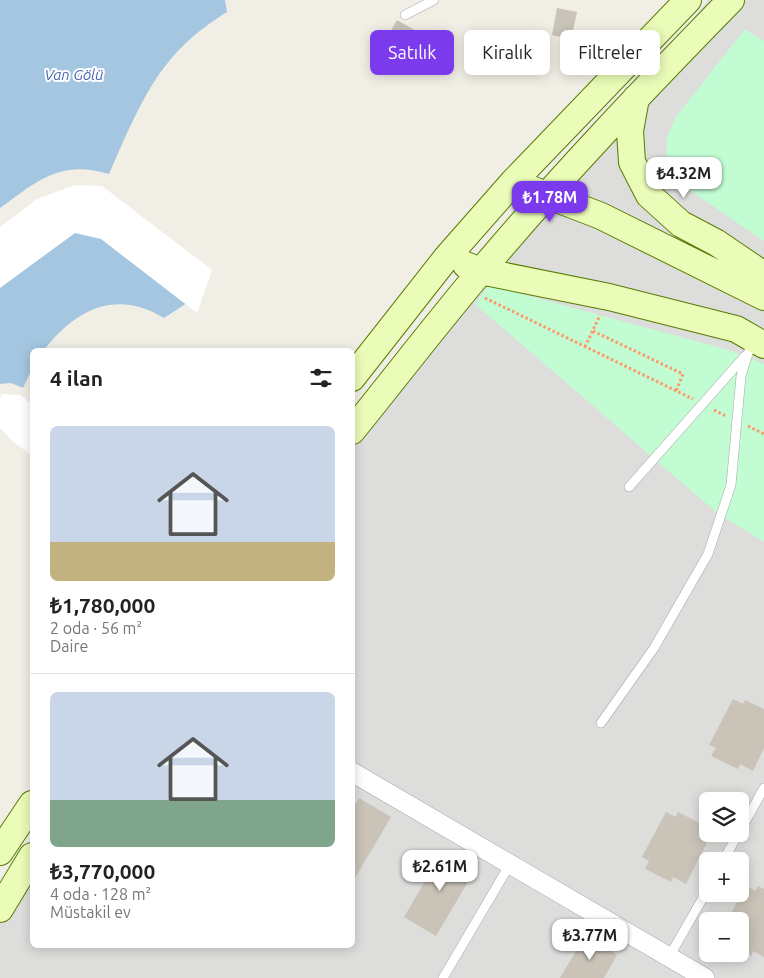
<!DOCTYPE html>
<html lang="tr">
<meta charset="utf-8">
<style>
body{margin:0;font-family:Ubuntu,sans-serif;background:#f6f6f6;color:#222;height:100vh;display:flex;flex-direction:column;font-size:19px;white-space:nowrap}
*{box-sizing:border-box;margin:0}
p{font-size:16px;color:#767676}
.icon{flex:none;width:28px;height:28px;fill:none;stroke:currentColor;stroke-width:2;stroke-linecap:round;stroke-linejoin:round}
.map{position:relative;flex:1;overflow:hidden}
.sheet{position:absolute;left:30px;top:348px;width:325px;height:600px;display:flex;flex-direction:column;background:#fff;border-radius:8px;box-shadow:0 2px 12px #0003}
.sheet>*{flex:none}
.guide{position:absolute;left:370px;top:30px;width:319px;height:45px;display:flex;gap:10px}
.fabs{position:absolute;left:699px;top:792px;display:grid;gap:10px}
.fabs a{display:grid;place-items:center;width:50px;height:50px;border-radius:8px;background:#fff;box-shadow:0 2px 12px #0003;font-size:25px}
.price{position:absolute;translate:-50% -42px;padding:0 11px;border-radius:10px;background:#fff;color:#222;font-size:16px;line-height:32px;filter:drop-shadow(0 1px 2px #0008)}
.price::after{content:'';position:absolute;left:50%;top:30px;width:15px;height:11px;margin-left:-8px;background:inherit;clip-path:polygon(0 0,100% 0,50% 100%)}
.price.on{background:#7c3aed;color:#fff}
ul{padding:0;list-style:none}
li{display:grid;align-content:center;gap:10px;height:265px;padding:0 20px}
li+li{border-top:1px solid #e0e0e0}
li span{display:grid;place-items:center;height:155px;border-radius:8px;color:#555}
li>.icon{margin-inline-start:auto}
span .icon{width:90px;height:90px;fill:#fffc;stroke-width:1}
li b{font-size:21px}
h2{display:flex;justify-content:space-between;align-items:center;height:60px;padding:0 20px;font-size:21px}
.chip{padding:0 18px;border-radius:8px;background:#fff;box-shadow:0 2px 12px #0003;font-size:18px;line-height:45px}
.chip.on{background:#7c3aed;color:#fff}
.map>svg:first-child{display:block}
.residential{fill:#dddddc;fill-rule:evenodd}
.park{fill:#c1fcd2}
.water{fill:#a4c6e0}
.pier{fill:#fff}
.building{fill:#c9c3b8}
.lines{fill:none;stroke-linecap:round;stroke-linejoin:round}
.service-casing{stroke:#a6a6a6;stroke-width:10}
.minor-casing{stroke:#a6a6a6;stroke-width:20}
.secondary-casing{stroke:#557d00;stroke-width:28}
.path{stroke:#ff9768;stroke-width:3;stroke-dasharray:2.5 2.5;stroke-linecap:butt}
.service{stroke:#fff;stroke-width:9}
.minor{stroke:#fff;stroke-width:19}
.secondary{stroke:#eafcb7;stroke-width:26}
.labels{text-anchor:middle;stroke-width:4;stroke-linejoin:round;paint-order:stroke}
.water-label{font-size:15px;font-style:italic;fill:#4766b4;stroke:#fff}
</style>
<div class="map">
<svg width="764" height="978" viewBox="0 0 764 978">
<rect width="100%" height="100%" fill="#f1efe5"/>
<!-- residential -->
<path class="residential" d="M 708,0 L 764,0 L 764,978 L 0,978 L 0,887 L 32,846 L 32,945 L 352,945 L 353,446 ZM 708,801 L 740,801 L 740,834 L 708,834 ZM 708,861 L 740,861 L 740,894 L 708,894 ZM 708,921 L 740,921 L 740,954 L 708,954 Z"/>
<!-- park -->
<path class="park" d="M 745,29 L 764,41 L 764,241 L 682,185 L 667,157 L 666,140 L 675,118 Z
M 489,285 L 729,350 L 764,364 L 764,542 L 716,512 L 475,304 Z"/>
<!-- water -->
<path class="water" d="M 0,0 L 225,0 L 227,12 C 157,55 141,103 109,174 C 61,159 37,181 0,208 Z
M 81,222 L 190,301 L 164,318 C 116,289 76,309 44,350 L 32,350 L 32,369 L 23,388 L 11,383 L 0,384 L 0,286 Z"/>
<!-- pier -->
<path class="pier" d="M 75,185 L 102,186 L 212,270 L 197,313 L 101,239 L 75,233 L 0,288 L 0,227 L 37,199 Z
M 2,394 L 20,395 L 32,404 L 32,455 L 13,442 L 0,428 L 0,398 Z"/>
<!-- building -->
<path class="building" d="M 557,8 L 577,12 L 571,39 L 552,35 Z
M 397,20 L 418,32 L 407,52 L 385,41 Z
M 733,699 L 743,704 L 745,700 L 764,709 L 764,748 L 753,771 L 740,764 L 738,769 L 711,756 L 716,748 L 709,745 Z
M 359,798 L 391,817 L 352,883 L 352,809 Z
M 666,812 L 676,817 L 678,812 L 705,826 L 702,831 L 711,835 L 686,884 L 673,877 L 671,882 L 645,869 L 649,861 L 642,857 Z
M 444,849 L 476,868 L 436,936 L 404,917 Z
M 746,885 L 755,891 L 758,886 L 764,889 L 764,957 L 753,951 L 751,956 L 740,951 L 740,921 L 727,921 Z
M 585,936 L 617,955 L 604,978 L 560,978 Z"/>
<g class="lines">
<!-- service casing -->
<g class="service-casing">
<path id="service" d="M 405,15 L 434,0
M 629,487 L 745,356
M 601,723 L 654,648 L 708,554 L 731,485 L 741,376 L 752,341
M 740,831 L 764,788
M 723,861 L 738,834
M 669,957 L 708,889
M 443,978 L 510,864"/>
</g>
<!-- minor casing -->
<g class="minor-casing">
<path id="minor" d="M 352,772 L 705,978"/>
</g>
<!-- secondary casing -->
<g class="secondary-casing">
<path id="secondary" d="M 636,98 L 630,131 L 632,162 L 649,195 L 681,224 L 717,243 L 764,275
M 531,189 L 601,216 L 764,297
M 466,265 L 480,271 L 609,297 L 736,329 L 764,345
M 352,378 L 447,257 L 513,182 L 688,0
M 352,431 C 395,378 437,323 481,271 C 560,177 645,88 731,0
M 0,852 L 32,804
M 0,909 L 32,856"/>
</g>
<!-- path -->
<path class="path" d="M 485,298 L 693,399
M 593,331 L 683,374 L 676,391
M 585,347 L 600,315
M 714,410 L 726,416
M 748,426 L 764,434"/>
<!-- service -->
<use href="#service" class="service"/>
<!-- minor -->
<use href="#minor" class="minor"/>
<!-- secondary -->
<use href="#secondary" class="secondary"/>
</g>
<g class="labels">
<!-- water labels -->
<g class="water-label">
<text x="74" y="80">Van Gölü</text>
</g>
</g>
</svg>
<div class="fabs">
<a><svg class="icon" aria-label="layers" viewBox="0 0 24 24"><path d="M12 4l9 5-9 5-9-5zM3 14l9 5 9-5"/></svg></a>
<a>+</a>
<a>−</a>
</div>
<b class="price" style="left:684px;top:199px">₺4.32M</b>
<b class="price on" style="left:550px;top:223px">₺1.78M</b>
<b class="price" style="left:440px;top:892px">₺2.61M</b>
<b class="price" style="left:590px;top:961px">₺3.77M</b>
<div class="guide">
<a class="chip on">Satılık</a>
<a class="chip">Kiralık</a>
<a class="chip">Filtreler</a>
</div>
<section class="sheet">
<h2>4 ilan<svg class="icon" aria-label="filters" viewBox="0 0 24 24"><path d="M4 7h16M4 17h16"/><circle cx="9" cy="7" r="2"/><circle cx="15" cy="17" r="2"/></svg></h2>
<ul>
<li><span style="background:linear-gradient(#c9d6e8 75%,#c2b280 0)"><svg class="icon" aria-label="home" viewBox="0 0 24 24"><path d="M3 11l9-7 9 7M6 9v11h12V9"/></svg></span><div><b>₺1,780,000</b><p>2 oda · 56 m²</p><p>Daire</p></div></li>
<li><span style="background:linear-gradient(#c9d6e8 70%,#7fa58c 0)"><svg class="icon" aria-label="home" viewBox="0 0 24 24"><path d="M3 11l9-7 9 7M6 9v11h12V9"/></svg></span><div><b>₺3,770,000</b><p>4 oda · 128 m²</p><p>Müstakil ev</p></div></li>
</ul>
</section>
</div>
